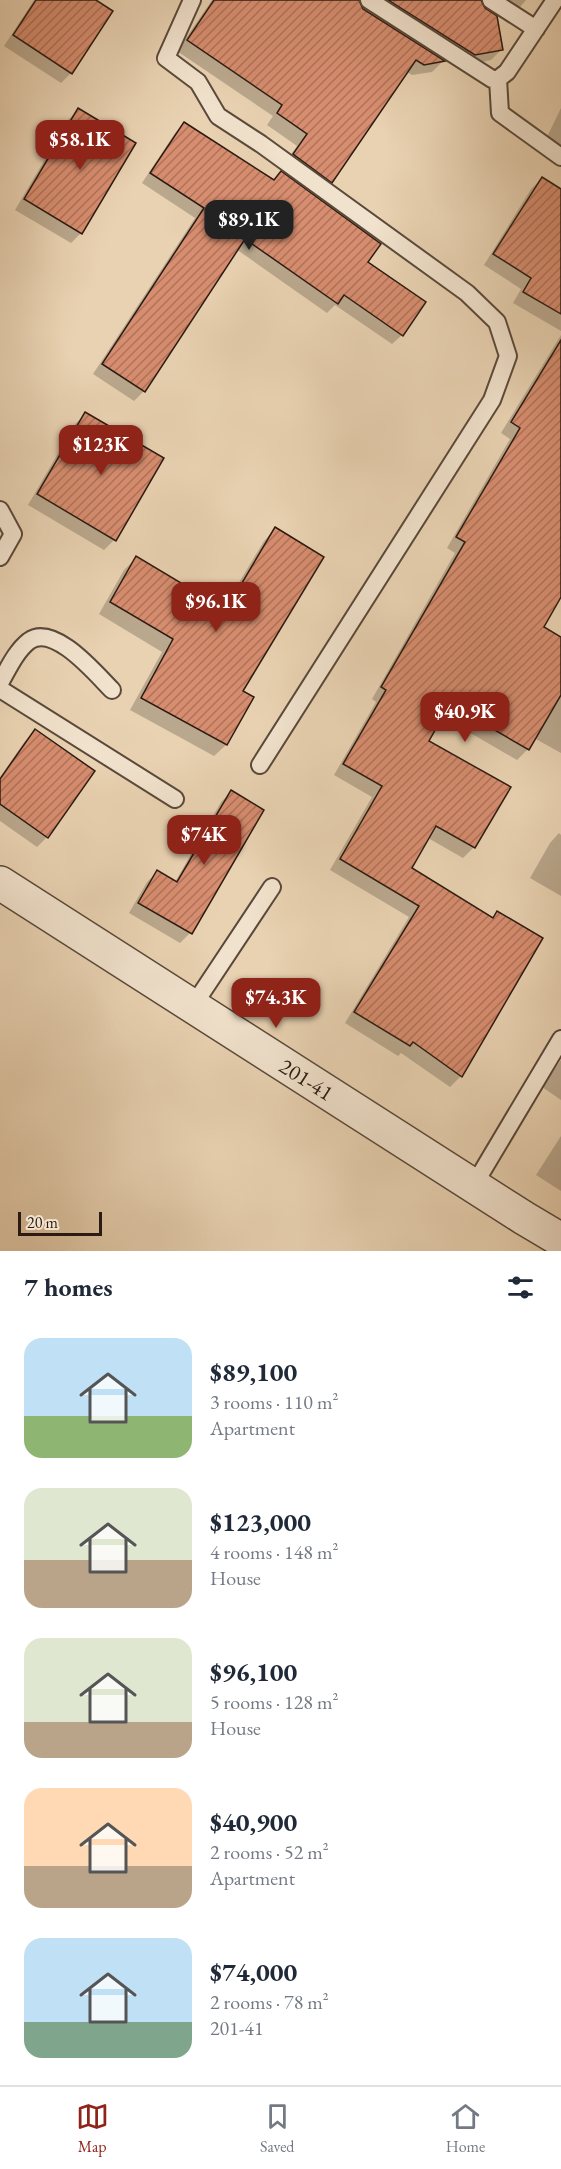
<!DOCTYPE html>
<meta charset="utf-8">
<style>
body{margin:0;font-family:"EB Garamond",serif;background:#f2f2f3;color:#1f2937;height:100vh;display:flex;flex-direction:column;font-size:22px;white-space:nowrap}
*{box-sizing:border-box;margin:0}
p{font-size:20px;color:#747a83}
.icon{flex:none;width:33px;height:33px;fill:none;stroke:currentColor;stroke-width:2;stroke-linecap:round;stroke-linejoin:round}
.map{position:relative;height:1251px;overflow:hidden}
.panel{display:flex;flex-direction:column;background:#fff;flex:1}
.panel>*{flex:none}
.scale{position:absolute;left:18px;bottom:15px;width:84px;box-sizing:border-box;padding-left:6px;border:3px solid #2b1b12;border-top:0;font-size:16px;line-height:21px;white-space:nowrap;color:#2b1b12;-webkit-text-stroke:4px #f1e2cd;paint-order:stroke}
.price{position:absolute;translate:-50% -51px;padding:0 14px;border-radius:12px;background:#8f2418;color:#fff;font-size:20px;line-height:39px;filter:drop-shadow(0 2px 3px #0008)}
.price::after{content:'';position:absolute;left:50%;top:36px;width:18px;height:14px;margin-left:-9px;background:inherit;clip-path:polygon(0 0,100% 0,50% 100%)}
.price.selected{background:#222;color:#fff}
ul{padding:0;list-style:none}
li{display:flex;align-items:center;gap:18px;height:150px;padding:0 24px}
li span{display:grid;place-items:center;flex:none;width:168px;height:120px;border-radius:18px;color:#555}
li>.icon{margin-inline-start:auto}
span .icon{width:72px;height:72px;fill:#fffc;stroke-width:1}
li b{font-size:26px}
h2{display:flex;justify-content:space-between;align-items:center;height:72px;padding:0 24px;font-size:26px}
.dock{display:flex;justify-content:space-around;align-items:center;height:84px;border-top:2px solid #e0e1e3;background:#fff;font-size:16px;color:#747a83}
.dock a{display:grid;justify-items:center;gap:3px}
.dock .selected{color:#8f2418}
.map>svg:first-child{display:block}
.shadow{fill:#0003}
.building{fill:url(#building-hatch);stroke:#2b1b12;stroke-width:1.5}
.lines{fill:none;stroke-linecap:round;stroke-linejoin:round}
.lane-casing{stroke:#5a493a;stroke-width:20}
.street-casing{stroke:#5a493a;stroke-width:36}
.lane{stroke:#f1e2cd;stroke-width:16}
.street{stroke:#f1e2cd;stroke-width:33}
.labels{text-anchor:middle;stroke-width:4.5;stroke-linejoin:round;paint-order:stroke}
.street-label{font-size:22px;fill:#2b1b12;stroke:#f1e2cd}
</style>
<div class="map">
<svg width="561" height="1251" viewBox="0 0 561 1251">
<defs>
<pattern id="building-hatch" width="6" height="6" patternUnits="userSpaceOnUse" patternTransform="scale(1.5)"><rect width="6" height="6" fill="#d78d6f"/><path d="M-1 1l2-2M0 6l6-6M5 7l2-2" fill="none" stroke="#af725a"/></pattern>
</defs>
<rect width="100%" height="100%" fill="#e9d2b2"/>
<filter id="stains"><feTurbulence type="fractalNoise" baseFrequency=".00333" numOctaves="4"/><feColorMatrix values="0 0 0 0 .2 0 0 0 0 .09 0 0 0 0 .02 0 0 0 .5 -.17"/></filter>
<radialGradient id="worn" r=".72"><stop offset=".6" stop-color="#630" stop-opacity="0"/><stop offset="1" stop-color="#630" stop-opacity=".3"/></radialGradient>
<!-- shadow -->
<path class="shadow" d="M 34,0 L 93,0 L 71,73 L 61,83 L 4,46 Z
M 212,0 L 526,0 L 511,18 L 485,1 L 479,1 L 502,49 L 491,60 L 463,66 L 363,1 L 357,1 L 362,10 L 443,61 L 432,72 L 412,75 L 407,72 L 331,182 L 320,192 L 283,165 L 297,146 L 267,125 L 273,116 L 177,51 Z
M 561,108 L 561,146 L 546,139 Z
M 78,110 L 81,233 L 71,243 L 15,210 L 68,120 Z
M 184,123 L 366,263 L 402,335 L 392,344 L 335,305 L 327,313 L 236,249 L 144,391 L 134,401 L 93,374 L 195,218 L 142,183 L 175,133 Z
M 542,178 L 561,190 L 561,331 L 513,303 L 521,289 L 484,265 L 531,189 Z
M 561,335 L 561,594 L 542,627 L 561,638 L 561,753 L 534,738 L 528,749 L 517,760 L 441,716 L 427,741 L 474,847 L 463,858 L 428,838 L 410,868 L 491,918 L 497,913 L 461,1076 L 450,1087 L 401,1053 L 398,1056 L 345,1023 L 409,917 L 330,870 L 372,797 L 334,775 L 376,702 L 372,699 L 455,553 L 447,548 L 510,439 L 501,433 Z
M 86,414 L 114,540 L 104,550 L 28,505 L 75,424 Z
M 275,529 L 241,692 L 252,698 L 226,745 L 214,756 L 130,710 L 162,652 L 99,614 L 124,570 L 136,558 L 223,609 L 264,541 Z
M 35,731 L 47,837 L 37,847 L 0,821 L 0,777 L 25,741 Z
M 231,792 L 190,933 L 180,943 L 129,913 L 147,882 L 157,872 L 175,882 L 221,802 Z
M 559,833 L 561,835 L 561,896 L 530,878 L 550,843 Z
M 561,1060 L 561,1100 L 542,1087 Z
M 561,1136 L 561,1191 L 536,1175 Z"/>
<!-- building -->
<path class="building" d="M 36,0 L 96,0 L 113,11 L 72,74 L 13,35 Z
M 214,0 L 359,0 L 363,9 L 445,61 L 424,65 L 416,60 L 332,183 L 293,154 L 307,134 L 277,113 L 282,105 L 187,40 Z
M 388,0 L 481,0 L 485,8 L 497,16 L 503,50 L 475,55 Z
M 78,108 L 136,143 L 82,234 L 24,199 Z
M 184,122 L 274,180 L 281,171 L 381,244 L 368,262 L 426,302 L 403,336 L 344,295 L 338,304 L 245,239 L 145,392 L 102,364 L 204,208 L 150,173 Z
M 542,177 L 561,189 L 561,314 L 523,292 L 531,278 L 493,254 Z
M 561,340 L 561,597 L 544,627 L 561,637 L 561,695 L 529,750 L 450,704 L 429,741 L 511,787 L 475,848 L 436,826 L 412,868 L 493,918 L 497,911 L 543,938 L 462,1077 L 413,1042 L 410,1046 L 354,1012 L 419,906 L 340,859 L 382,786 L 343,764 L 386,690 L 381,687 L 465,542 L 456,537 L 520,428 L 511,422 Z
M 85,412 L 164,458 L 116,541 L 37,494 Z
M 275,527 L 324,557 L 243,691 L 254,697 L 227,745 L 141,698 L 173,639 L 110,602 L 136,556 L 226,610 Z
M 35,729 L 95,771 L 48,838 L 0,804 L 0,779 Z
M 231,790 L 264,810 L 192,934 L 138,903 L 157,870 L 177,882 Z"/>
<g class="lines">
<!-- lane casing -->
<g class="lane-casing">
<path id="lane" d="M 192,0 L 166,58 L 198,82 L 218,116 L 261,144 L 467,293 L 497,322 L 508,356 L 492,400 L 260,765
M 369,0 L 492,79 L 498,79 L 507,72 L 555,0
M 491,0 L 536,29
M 498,79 L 500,113 L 561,157
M 0,510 L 13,534 L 0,557
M 0,683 C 8,669 16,651 29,641 C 54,623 96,674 112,690
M 0,689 L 175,799
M 193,1006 L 272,887
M 474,1185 L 561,1039"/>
</g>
<!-- street casing -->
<g class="street-casing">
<g id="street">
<path id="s1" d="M 0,883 L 524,1218 L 561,1240"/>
</g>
</g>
<!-- lane -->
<use href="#lane" class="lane"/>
<!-- street -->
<use href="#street" class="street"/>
</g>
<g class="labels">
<!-- street labels -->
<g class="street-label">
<text dy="8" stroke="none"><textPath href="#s1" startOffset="364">201-41</textPath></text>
</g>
</g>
<rect width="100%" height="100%" filter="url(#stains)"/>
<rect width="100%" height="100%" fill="url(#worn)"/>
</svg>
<div class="scale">20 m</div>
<b class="price" style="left:80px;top:171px">$58.1K</b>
<b class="price selected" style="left:249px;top:251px">$89.1K</b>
<b class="price" style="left:101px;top:476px">$123K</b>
<b class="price" style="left:216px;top:633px">$96.1K</b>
<b class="price" style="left:465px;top:743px">$40.9K</b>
<b class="price" style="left:204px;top:866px">$74K</b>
<b class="price" style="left:276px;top:1029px">$74.3K</b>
</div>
<section class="panel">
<h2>7 homes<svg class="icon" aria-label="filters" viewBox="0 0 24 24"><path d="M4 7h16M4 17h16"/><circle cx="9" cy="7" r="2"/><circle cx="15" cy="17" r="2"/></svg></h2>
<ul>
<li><span style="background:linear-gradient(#bfe0f5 65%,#8fb573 0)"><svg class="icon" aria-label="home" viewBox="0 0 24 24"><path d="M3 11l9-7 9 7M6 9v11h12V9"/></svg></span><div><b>$89,100</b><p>3 rooms · 110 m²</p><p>Apartment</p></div></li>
<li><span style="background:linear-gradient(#dfe7d0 60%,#b9a48a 0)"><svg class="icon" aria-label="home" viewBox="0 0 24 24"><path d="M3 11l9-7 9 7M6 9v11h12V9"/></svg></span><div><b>$123,000</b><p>4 rooms · 148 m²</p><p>House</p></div></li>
<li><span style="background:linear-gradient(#dfe7d0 70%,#b9a48a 0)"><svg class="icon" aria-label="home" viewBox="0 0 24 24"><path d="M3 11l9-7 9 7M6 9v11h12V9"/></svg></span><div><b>$96,100</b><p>5 rooms · 128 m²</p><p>House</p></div></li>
<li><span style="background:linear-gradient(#ffd9b3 65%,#b9a48a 0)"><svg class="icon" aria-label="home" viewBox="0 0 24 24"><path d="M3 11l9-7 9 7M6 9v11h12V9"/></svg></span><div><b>$40,900</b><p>2 rooms · 52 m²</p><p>Apartment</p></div></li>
<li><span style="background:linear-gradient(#bfe0f5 70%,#7fa58c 0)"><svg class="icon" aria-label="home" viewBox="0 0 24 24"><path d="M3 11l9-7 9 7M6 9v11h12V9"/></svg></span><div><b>$74,000</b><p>2 rooms · 78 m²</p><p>201-41</p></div></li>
</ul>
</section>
<nav class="dock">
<a class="selected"><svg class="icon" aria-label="map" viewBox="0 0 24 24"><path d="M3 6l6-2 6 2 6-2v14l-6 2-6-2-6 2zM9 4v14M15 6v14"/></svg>Map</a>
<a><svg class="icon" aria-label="saved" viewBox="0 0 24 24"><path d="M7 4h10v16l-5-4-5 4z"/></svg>Saved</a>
<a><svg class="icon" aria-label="home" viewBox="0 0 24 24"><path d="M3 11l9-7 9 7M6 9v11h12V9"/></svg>Home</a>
</nav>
